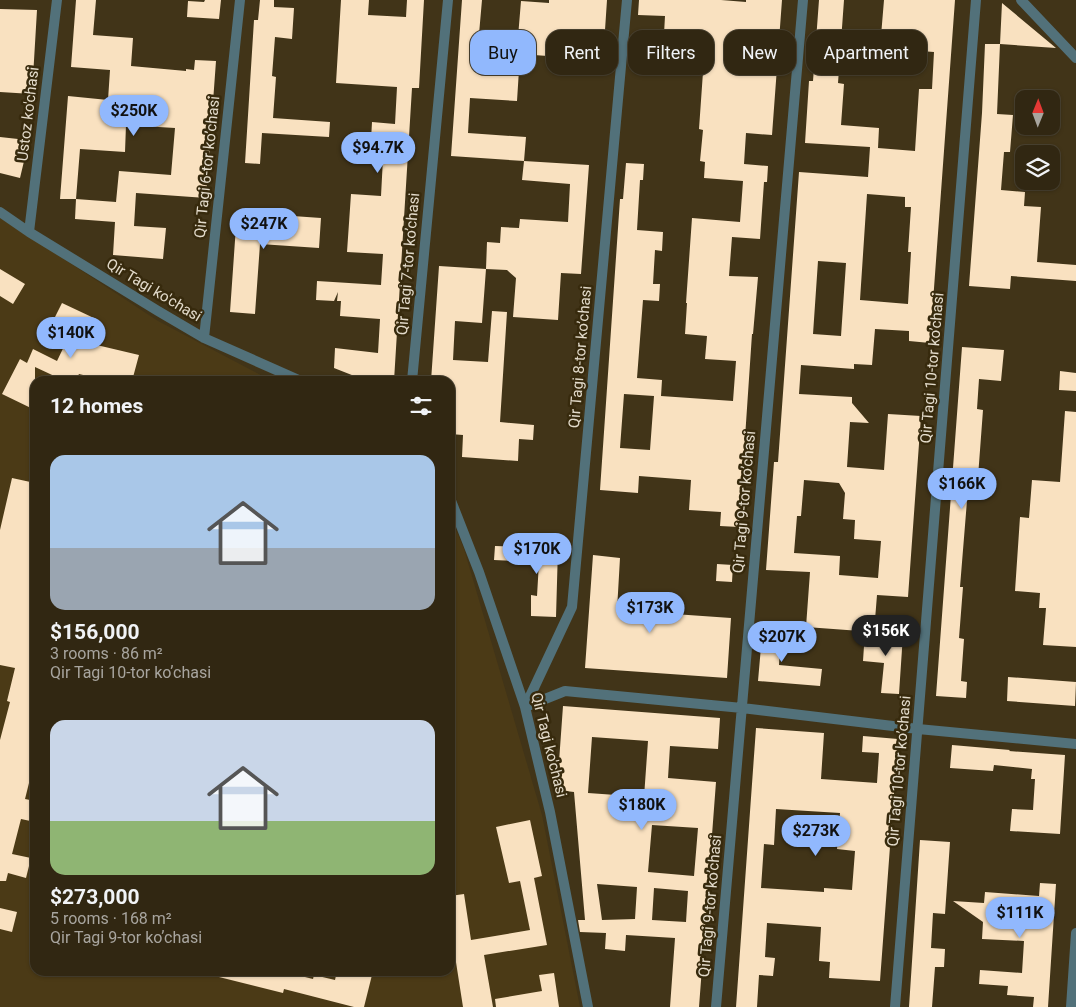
<!DOCTYPE html>
<meta charset="utf-8">
<style>
body{margin:0;font-family:Roboto,sans-serif;background:#3d3320;color:#f1f3f6;height:100vh;display:flex;flex-direction:column;font-size:19px;white-space:nowrap}
*{box-sizing:border-box;margin:0}
p{font-size:16px;color:#a8a59f}
.icon{flex:none;width:28px;height:28px;fill:none;stroke:currentColor;stroke-width:2;stroke-linecap:round;stroke-linejoin:round}
.map{position:relative;flex:1;overflow:hidden}
.sheet{position:absolute;left:30px;top:376px;width:425px;height:600px;display:flex;flex-direction:column;background:#312712;border-radius:15px;box-shadow:0 1px 4px #0004,0 0 0 1px #4c4432}
.sheet>*{flex:none}
.guide{position:absolute;left:470px;top:30px;width:475px;height:45px;display:flex;gap:10px}
.needle{width:32px;rotate:1deg}
.tools{position:absolute;left:1015px;top:90px;display:grid;gap:10px}
.tools a{display:grid;place-items:center;width:45px;height:45px;border-radius:10px;background:#312712;box-shadow:0 1px 4px #0004,0 0 0 1px #4c4432;font-size:25px}
.price{position:absolute;translate:-50% -42px;padding:0 11px;border-radius:18px;background:#91b8fd;color:#111;font-size:16px;line-height:32px;filter:drop-shadow(0 1px 2px #0008)}
.price::after{content:'';position:absolute;left:50%;top:30px;width:15px;height:11px;margin-left:-8px;background:inherit;clip-path:polygon(0 0,100% 0,50% 100%)}
.price.active{background:#222;color:#fff}
ul{padding:0;list-style:none}
li{display:grid;align-content:center;gap:10px;height:265px;padding:0 20px}
li span{display:grid;place-items:center;height:155px;border-radius:15px;color:#555}
li>.icon{margin-inline-start:auto}
span .icon{width:90px;height:90px;fill:#fffc;stroke-width:1}
li b{font-size:21px}
h2{display:flex;justify-content:space-between;align-items:center;height:60px;padding:0 20px;font-size:21px}
.pill{padding:0 18px;border-radius:15px;background:#312712;box-shadow:0 1px 4px #0004,0 0 0 1px #4c4432;font-size:18px;line-height:45px}
.pill.active{background:#91b8fd;color:#111}
.map>svg:first-child{display:block}
.built{fill:#4b3a16}
.building{fill:#f9e1c0;fill-rule:evenodd}
.lines{fill:none;stroke-linecap:round;stroke-linejoin:round}
.street{stroke:#52717a;stroke-width:10}
.labels{text-anchor:middle;stroke-width:5;stroke-linejoin:round;paint-order:stroke}
.street-label{font-size:15px;fill:#e3dbcb;stroke:#372a0d}
</style>
<div class="map">
<svg width="1076" height="1007" viewBox="0 0 1076 1007">
<rect width="100%" height="100%" fill="#413418"/>
<!-- built -->
<path class="built" d="M 0,217 L 158,321 L 272,381 L 35,381 L 35,971 L 450,971 L 450,515 L 464,549 L 542,815 L 580,1007 L 0,1007 Z"/>
<!-- building -->
<path class="building" d="M 76,0 L 96,0 L 93,35 L 133,38 L 131,66 L 186,71 L 186,69 L 194,70 L 195,60 L 216,61 L 206,198 L 136,193 L 134,226 L 166,228 L 163,259 L 113,255 L 115,222 L 75,219 L 76,199 L 60,199 L 68,96 L 108,100 L 110,70 L 71,67 ZM 126,125 L 175,128 L 171,175 L 119,171 L 116,202 L 76,199 L 80,149 L 125,152 Z
M 205,0 L 221,0 L 219,19 L 187,17 L 188,1 L 204,2 Z
M 260,0 L 274,0 L 274,7 L 294,8 L 292,39 L 275,37 L 272,76 L 276,77 L 273,118 L 330,122 L 329,137 L 262,133 L 260,164 L 245,163 L 254,20 L 258,20 Z
M 341,0 L 369,0 L 368,15 L 406,17 L 407,0 L 424,0 L 419,88 L 412,88 L 394,381 L 367,381 L 334,368 L 335,348 L 378,353 L 380,319 L 340,316 L 341,301 L 337,301 L 338,292 L 334,301 L 316,300 L 317,281 L 381,285 L 383,254 L 347,252 L 351,194 L 381,196 L 383,158 L 350,156 L 351,139 L 371,140 L 372,122 L 395,124 L 397,87 L 336,83 Z
M 462,0 L 482,0 L 479,34 L 518,37 L 521,1 L 549,3 L 549,0 L 607,0 L 603,60 L 520,54 L 517,101 L 470,98 L 468,133 L 526,137 L 524,161 L 451,156 Z
M 639,0 L 721,0 L 746,2 L 746,0 L 782,0 L 772,135 L 746,133 L 744,164 L 768,166 L 767,182 L 764,182 L 760,239 L 732,237 L 729,276 L 758,277 L 753,334 L 752,334 L 739,527 L 720,526 L 721,512 L 689,510 L 691,480 L 639,476 L 638,493 L 600,490 L 620,199 L 623,199 L 626,163 L 644,164 L 643,180 L 640,180 L 637,230 L 663,232 L 662,251 L 655,250 L 653,284 L 660,284 L 659,301 L 643,300 L 637,378 L 662,380 L 661,396 L 733,401 L 736,361 L 705,359 L 707,336 L 685,334 L 687,303 L 686,303 L 692,218 L 740,222 L 743,181 L 704,178 L 705,162 L 700,161 L 703,130 L 699,129 L 703,72 L 662,70 L 665,16 L 638,15 ZM 624,394 L 654,396 L 650,450 L 620,448 Z
M 819,0 L 844,0 L 838,83 L 844,84 L 841,125 L 879,128 L 878,148 L 915,151 L 919,89 L 932,89 L 934,52 L 880,48 L 884,0 L 955,0 L 930,343 L 909,341 L 909,331 L 875,329 L 872,365 L 854,364 L 854,369 L 801,365 L 799,394 L 852,397 L 852,403 L 869,423 L 850,422 L 847,467 L 884,470 L 888,414 L 921,416 L 908,597 L 877,595 L 874,632 L 806,627 L 810,572 L 766,570 L 774,462 L 778,462 L 799,172 L 868,177 L 870,147 L 805,143 L 809,81 L 813,81 ZM 867,194 L 905,197 L 905,207 L 911,207 L 908,252 L 911,252 L 908,304 L 860,300 ZM 818,261 L 846,263 L 841,336 L 813,334 ZM 804,480 L 839,483 L 845,493 L 843,519 L 855,520 L 854,539 L 881,541 L 878,578 L 839,575 L 840,556 L 794,553 L 797,516 L 801,516 Z
M 1002,3 L 1056,48 L 1000,44 Z
M 0,9 L 37,10 L 32,94 L 0,92 Z
M 985,44 L 1000,44 L 997,114 L 1013,115 L 1010,152 L 1004,152 L 1001,190 L 1025,192 L 1024,206 L 1041,207 L 1037,262 L 1076,265 L 1076,281 L 1011,276 L 1010,289 L 969,286 L 982,113 Z
M 0,137 L 27,140 L 25,157 L 20,178 L 0,173 Z
M 524,161 L 589,165 L 581,274 L 561,273 L 558,320 L 513,317 L 516,278 L 507,270 L 486,269 L 487,242 L 500,243 L 501,227 L 519,228 L 520,219 L 568,222 L 570,184 L 522,180 Z
M 237,212 L 321,218 L 319,248 L 260,244 L 255,314 L 230,312 Z
M 439,266 L 486,269 L 482,323 L 455,321 L 453,360 L 488,362 L 492,311 L 507,312 L 500,422 L 534,425 L 533,440 L 519,439 L 518,461 L 462,457 L 463,435 L 450,434 L 450,381 L 431,381 Z
M 0,269 L 25,284 L 13,304 L 0,296 Z
M 62,303 L 96,319 L 84,342 L 139,355 L 132,381 L 108,381 L 79,374 L 75,381 L 65,381 L 35,367 L 35,410 L 2,394 L 20,359 L 27,363 L 33,349 L 57,361 L 69,336 L 50,327 Z
M 962,347 L 1004,350 L 1001,381 L 979,379 L 977,409 L 983,410 L 978,477 L 969,476 L 960,587 L 963,587 L 959,638 L 964,639 L 961,681 L 967,682 L 966,698 L 936,696 Z
M 1060,371 L 1076,373 L 1076,391 L 1059,390 Z
M 1065,411 L 1076,412 L 1076,647 L 1043,645 L 1046,608 L 1039,608 L 1040,593 L 1015,591 L 1020,517 L 1029,518 L 1032,480 L 1060,482 Z
M 12,478 L 35,483 L 35,767 L 33,767 L 25,799 L 35,801 L 35,822 L 21,819 L 12,854 L 31,858 L 26,878 L 8,873 L 6,881 L 0,881 L 0,740 L 10,702 L 7,701 L 15,668 L 0,665 L 0,530 Z
M 495,546 L 558,548 L 556,617 L 531,616 L 531,595 L 537,596 L 539,562 L 494,560 Z
M 593,555 L 620,558 L 617,610 L 731,618 L 727,678 L 585,668 Z
M 717,564 L 733,565 L 732,582 L 716,581 Z
M 763,624 L 781,625 L 779,665 L 822,669 L 820,686 L 758,681 Z
M 865,631 L 903,634 L 899,694 L 881,693 L 884,663 L 863,661 Z
M 1008,677 L 1076,682 L 1075,706 L 1007,701 Z
M 563,706 L 720,718 L 718,749 L 670,746 L 668,778 L 716,782 L 699,1007 L 670,1007 L 675,938 L 626,935 L 625,951 L 605,949 L 606,933 L 580,932 L 578,920 L 585,920 L 574,792 L 557,790 ZM 592,737 L 648,741 L 644,797 L 588,793 ZM 652,825 L 698,828 L 694,876 L 648,872 ZM 597,884 L 637,887 L 635,919 L 602,920 ZM 654,888 L 688,891 L 686,922 L 652,920 Z
M 756,728 L 824,733 L 821,779 L 877,783 L 879,753 L 862,752 L 863,736 L 898,739 L 880,981 L 829,978 L 830,962 L 819,961 L 821,927 L 767,923 L 765,957 L 775,958 L 773,976 L 759,975 L 757,1007 L 736,1007 ZM 776,809 L 840,813 L 837,849 L 855,851 L 852,890 L 824,888 L 824,892 L 761,888 L 764,844 L 774,845 Z
M 952,745 L 1010,750 L 1009,751 L 1065,755 L 1060,834 L 1010,831 L 1012,809 L 1033,810 L 1035,779 L 1031,779 L 1032,769 L 994,765 L 993,771 L 950,768 Z
M 530,820 L 542,876 L 534,878 L 547,945 L 484,955 L 493,1007 L 463,1007 L 453,943 L 450,944 L 450,896 L 464,894 L 471,940 L 530,930 L 520,881 L 509,883 L 496,827 Z
M 920,840 L 950,842 L 945,914 L 933,913 L 931,948 L 945,949 L 944,967 L 935,967 L 932,1007 L 909,1007 Z
M 1040,883 L 1056,884 L 1048,1007 L 1033,1007 L 1034,997 L 1007,995 L 1008,986 L 979,984 L 980,970 L 1022,973 L 1024,941 L 982,939 L 983,922 L 953,901 L 984,903 L 985,892 L 1039,896 Z
M 0,908 L 17,912 L 12,932 L 0,929 Z
M 220,971 L 281,971 L 313,979 L 314,975 L 335,980 L 337,971 L 373,971 L 364,1007 L 354,1007 L 284,989 L 283,993 L 219,977 Z
M 554,973 L 559,1007 L 496,1007 L 495,999 L 542,991 L 539,975 Z"/>
<g class="lines">
<!-- street -->
<path class="street" d="M 1021,0 L 1076,58
M 0,212 L 29,232 L 158,311 L 204,338 L 301,381
M 29,232 L 57,0
M 204,338 L 240,0
M 412,381 L 448,0
M 450,498 L 479,572 L 525,707 L 550,812 L 588,1007
M 525,707 L 572,607 L 627,0
M 525,707 L 565,691 L 742,708 L 918,729 L 1076,744
M 716,1007 L 803,0
M 895,1007 L 976,0
M 1071,1007 L 1076,933"/>
</g>
<g class="labels">
<!-- street labels -->
<g class="street-label">
<text transform="translate(28 114) rotate(-83)" y="5">Ustoz ko'chasi</text>
<text transform="translate(207 167) rotate(-84)" y="5">Qir Tagi 6-tor koʼchasi</text>
<text transform="translate(408 264) rotate(-85)" y="5">Qir Tagi 7-tor koʼchasi</text>
<text transform="translate(154 290) rotate(31)" y="5">Qir Tagi ko'chasi</text>
<text transform="translate(580 357) rotate(-85)" y="5">Qir Tagi 8-tor koʼchasi</text>
<text transform="translate(932 368) rotate(-85)" y="5">Qir Tagi 10-tor koʼchasi</text>
<text transform="translate(744 502) rotate(-85)" y="5">Qir Tagi 9-tor koʼchasi</text>
<text transform="translate(549 745) rotate(76)" y="5">Qir Tagi ko'chasi</text>
<text transform="translate(899 771) rotate(-85)" y="5">Qir Tagi 10-tor koʼchasi</text>
<text transform="translate(710 906) rotate(-85)" y="5">Qir Tagi 9-tor koʼchasi</text>
</g>
</g>
</svg>
<div class="tools">
<a><svg class="needle" viewBox="-14 -14 28 28"><path d="M0-13l5 13h-10z" fill="#e53935"/><path d="M0 13l5-13h-10z" fill="#a8a59f"/></svg></a>
<a><svg class="icon" aria-label="layers" viewBox="0 0 24 24"><path d="M12 4l9 5-9 5-9-5zM3 14l9 5 9-5"/></svg></a>
</div>
<b class="price" style="left:134px;top:137px">$250K</b>
<b class="price" style="left:378px;top:174px">$94.7K</b>
<b class="price" style="left:264px;top:250px">$247K</b>
<b class="price" style="left:71px;top:359px">$140K</b>
<b class="price" style="left:962px;top:510px">$166K</b>
<b class="price" style="left:537px;top:575px">$170K</b>
<b class="price" style="left:650px;top:634px">$173K</b>
<b class="price active" style="left:886px;top:657px">$156K</b>
<b class="price" style="left:782px;top:663px">$207K</b>
<b class="price" style="left:642px;top:831px">$180K</b>
<b class="price" style="left:816px;top:857px">$273K</b>
<b class="price" style="left:1020px;top:939px">$111K</b>
<div class="guide">
<a class="pill active">Buy</a>
<a class="pill">Rent</a>
<a class="pill">Filters</a>
<a class="pill">New</a>
<a class="pill">Apartment</a>
</div>
<section class="sheet">
<h2>12 homes<svg class="icon" aria-label="filters" viewBox="0 0 24 24"><path d="M4 7h16M4 17h16"/><circle cx="9" cy="7" r="2"/><circle cx="15" cy="17" r="2"/></svg></h2>
<ul>
<li><span style="background:linear-gradient(#a9c7e8 60%,#9aa5b1 0)"><svg class="icon" aria-label="home" viewBox="0 0 24 24"><path d="M3 11l9-7 9 7M6 9v11h12V9"/></svg></span><div><b>$156,000</b><p>3 rooms · 86 m²</p><p>Qir Tagi 10-tor koʼchasi</p></div></li>
<li><span style="background:linear-gradient(#c9d6e8 65%,#8fb573 0)"><svg class="icon" aria-label="home" viewBox="0 0 24 24"><path d="M3 11l9-7 9 7M6 9v11h12V9"/></svg></span><div><b>$273,000</b><p>5 rooms · 168 m²</p><p>Qir Tagi 9-tor koʼchasi</p></div></li>
</ul>
</section>
</div>
